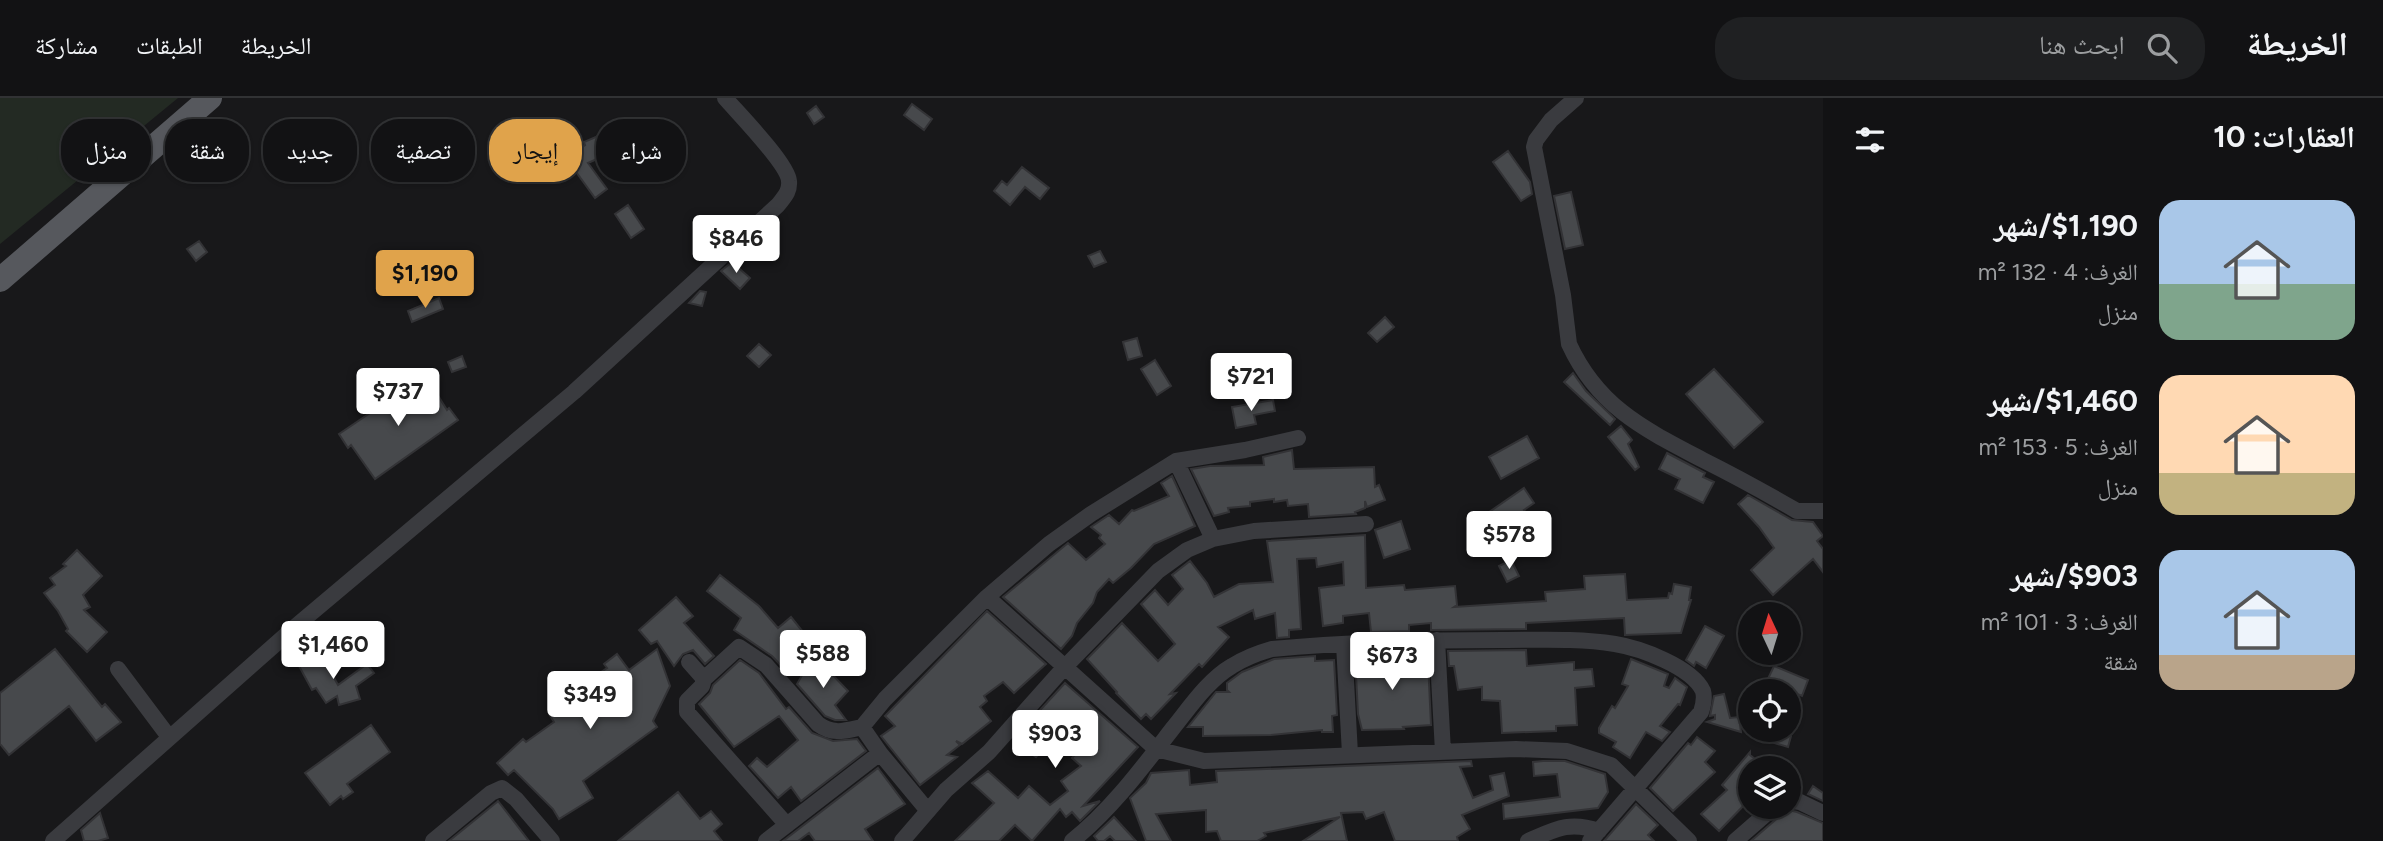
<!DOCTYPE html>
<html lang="ar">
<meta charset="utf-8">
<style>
body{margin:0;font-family:Figtree,"Noto Naskh Arabic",sans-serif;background:#1f2022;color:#f1f3f6;direction:rtl;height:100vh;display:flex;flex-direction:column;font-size:26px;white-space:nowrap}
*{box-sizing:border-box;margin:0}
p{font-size:23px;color:#9c9ea0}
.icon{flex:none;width:38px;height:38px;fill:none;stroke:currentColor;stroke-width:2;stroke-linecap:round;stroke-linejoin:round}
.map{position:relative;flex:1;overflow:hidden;direction:ltr}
.side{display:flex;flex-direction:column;background:#121214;width:560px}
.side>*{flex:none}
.top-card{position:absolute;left:21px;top:21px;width:665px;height:63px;direction:rtl;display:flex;gap:14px}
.needle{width:46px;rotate:356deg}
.buttons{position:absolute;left:1738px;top:504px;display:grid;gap:14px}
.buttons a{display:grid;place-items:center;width:63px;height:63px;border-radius:50%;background:#121214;box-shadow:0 2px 5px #0004,0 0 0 2px #313234;font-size:35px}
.price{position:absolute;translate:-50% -60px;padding:0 16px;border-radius:7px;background:#fff;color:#222;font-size:23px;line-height:46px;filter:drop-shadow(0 2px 4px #0008)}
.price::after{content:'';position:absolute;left:50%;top:42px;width:21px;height:16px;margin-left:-10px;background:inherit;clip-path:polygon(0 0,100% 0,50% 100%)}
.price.current{background:#e0a34b;color:#111}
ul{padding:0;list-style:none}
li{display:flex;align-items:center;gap:21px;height:175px;padding:0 28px}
li span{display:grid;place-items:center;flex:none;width:196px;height:140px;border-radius:21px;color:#555}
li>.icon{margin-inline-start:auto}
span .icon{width:84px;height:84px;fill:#fffc;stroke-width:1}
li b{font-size:30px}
h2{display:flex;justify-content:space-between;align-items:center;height:84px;padding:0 28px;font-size:30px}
.pill{padding:0 24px;border-radius:28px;background:#121214;box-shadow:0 2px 5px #0004,0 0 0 2px #313234;font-size:24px;line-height:63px}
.pill.current{background:#e0a34b;color:#111}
header{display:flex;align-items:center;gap:42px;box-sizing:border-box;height:98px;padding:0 35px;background:#121214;border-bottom:2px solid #313234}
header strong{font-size:33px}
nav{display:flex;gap:38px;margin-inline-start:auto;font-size:24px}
.search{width:490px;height:63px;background:#1f2022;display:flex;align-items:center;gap:18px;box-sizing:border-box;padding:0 24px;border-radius:28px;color:#9c9ea0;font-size:26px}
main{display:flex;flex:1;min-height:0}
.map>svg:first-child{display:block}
.green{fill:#232a23}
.building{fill:#47494c;stroke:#333336;stroke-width:2}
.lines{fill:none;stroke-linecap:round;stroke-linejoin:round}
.minor{stroke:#3a3b3f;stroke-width:16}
.primary{stroke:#56585d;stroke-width:24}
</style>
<header>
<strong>الخريطة</strong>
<div class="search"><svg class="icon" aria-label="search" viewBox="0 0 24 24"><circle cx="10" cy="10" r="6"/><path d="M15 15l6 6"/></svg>ابحث هنا</div>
<nav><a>الخريطة</a><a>الطبقات</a><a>مشاركة</a></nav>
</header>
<main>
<section class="side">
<h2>العقارات: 10<svg class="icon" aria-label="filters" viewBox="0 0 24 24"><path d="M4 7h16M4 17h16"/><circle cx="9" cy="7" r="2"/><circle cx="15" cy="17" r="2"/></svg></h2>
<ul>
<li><span style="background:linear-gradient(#a9c7e8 60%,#7fa58c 0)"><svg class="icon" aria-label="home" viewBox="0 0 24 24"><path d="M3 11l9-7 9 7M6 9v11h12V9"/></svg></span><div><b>$1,190/شهر</b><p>الغرف: 4 · 132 m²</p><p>منزل</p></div></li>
<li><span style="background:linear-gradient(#ffd9b3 70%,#c2b280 0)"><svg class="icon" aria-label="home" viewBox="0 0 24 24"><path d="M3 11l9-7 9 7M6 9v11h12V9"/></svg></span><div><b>$1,460/شهر</b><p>الغرف: 5 · 153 m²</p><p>منزل</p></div></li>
<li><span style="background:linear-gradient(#a9c7e8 75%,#b9a48a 0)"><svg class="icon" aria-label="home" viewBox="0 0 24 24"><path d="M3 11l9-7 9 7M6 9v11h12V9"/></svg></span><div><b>$903/شهر</b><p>الغرف: 3 · 101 m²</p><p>شقة</p></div></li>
</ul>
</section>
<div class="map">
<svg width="1823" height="743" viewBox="0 0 1823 743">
<rect width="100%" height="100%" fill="#18181a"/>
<!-- green -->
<path class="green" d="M 0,0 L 178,0 L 0,146 Z"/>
<!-- building -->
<path class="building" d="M 912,6 L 932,21 L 924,32 L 904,17 Z
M 816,8 L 824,19 L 814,26 L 807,15 Z
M 598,38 L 606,57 L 588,65 L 607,91 L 595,100 L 566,60 L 585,47 L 584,44 Z
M 1508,53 L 1530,84 L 1532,96 L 1521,103 L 1493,64 Z
M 1022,69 L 1049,90 L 1040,101 L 1025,89 L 1010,107 L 994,93 L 1002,83 L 1007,87 Z
M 1571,94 L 1583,147 L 1565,151 L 1554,98 Z
M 628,107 L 644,131 L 631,140 L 615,116 Z
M 199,143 L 207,154 L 196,163 L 187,151 Z
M 1100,153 L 1106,164 L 1094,169 L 1088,158 Z
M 732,164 L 750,180 L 740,191 L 721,173 Z
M 700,193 L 706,194 L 702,208 L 689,205 Z
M 439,200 L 443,211 L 412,224 L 408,213 Z
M 1385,219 L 1394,229 L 1377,244 L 1368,235 Z
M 1137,240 L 1142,258 L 1128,262 L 1123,244 Z
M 759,246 L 771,257 L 759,269 L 747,258 Z
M 462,258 L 466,269 L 452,274 L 448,264 Z
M 1155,262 L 1171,288 L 1157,297 L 1141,271 Z
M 1714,271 L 1763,324 L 1734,350 L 1686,296 Z
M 1573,275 L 1586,293 L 1615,321 L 1610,327 L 1564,284 Z
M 422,280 L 434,298 L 437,296 L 447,312 L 449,310 L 458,322 L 375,381 L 351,347 L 348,350 L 339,336 Z
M 1273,302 L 1275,313 L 1254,317 L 1256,326 L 1236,330 L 1232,309 Z
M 1621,328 L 1632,342 L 1628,346 L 1639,369 L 1635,372 L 1608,339 Z
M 1527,338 L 1539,360 L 1501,381 L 1489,359 Z
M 1292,352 L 1294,371 L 1374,369 L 1375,389 L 1379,387 L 1385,402 L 1367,409 L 1365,403 L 1365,410 L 1355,414 L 1356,416 L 1309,419 L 1308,406 L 1288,408 L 1287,402 L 1274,404 L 1274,401 L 1250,404 L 1250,408 L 1228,410 L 1229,414 L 1214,418 L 1191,371 L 1210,368 L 1264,367 L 1263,359 Z
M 1667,355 L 1705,375 L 1703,379 L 1714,384 L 1703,405 L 1675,391 L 1680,381 L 1659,371 Z
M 1172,378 L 1195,428 L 1154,446 L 1131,470 L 1113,485 L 1109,481 L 1097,494 L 1093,505 L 1077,525 L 1072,538 L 1061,551 L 1003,499 L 1068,445 L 1086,462 L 1105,446 L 1099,440 L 1101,437 L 1091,429 L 1109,417 L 1119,426 L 1132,412 L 1134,413 L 1169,398 L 1161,385 Z
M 1524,390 L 1534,405 L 1524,412 L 1534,426 L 1506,445 L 1501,437 L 1494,443 L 1479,421 Z
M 1748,397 L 1792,422 L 1813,424 L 1823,438 L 1817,443 L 1823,451 L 1823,474 L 1813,461 L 1773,497 L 1751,472 L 1774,450 L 1759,429 L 1738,406 Z
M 1401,423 L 1410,451 L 1384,460 L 1375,432 Z
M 1365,437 L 1366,490 L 1404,487 L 1405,492 L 1455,488 L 1457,507 L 1454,509 L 1546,503 L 1545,494 L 1585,491 L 1584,478 L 1625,476 L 1627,502 L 1668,500 L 1669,495 L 1672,496 L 1674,486 L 1691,489 L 1689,502 L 1691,502 L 1681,535 L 1625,537 L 1624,520 L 1526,525 L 1526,531 L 1431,532 L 1431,525 L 1409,527 L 1409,533 L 1371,534 L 1369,515 L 1343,518 L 1343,525 L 1323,528 L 1319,490 L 1344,487 L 1343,464 L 1317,469 L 1316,460 L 1297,461 L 1301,531 L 1289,532 L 1289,539 L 1277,540 L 1275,515 L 1255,521 L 1253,512 L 1218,529 L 1229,539 L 1202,569 L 1199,566 L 1170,596 L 1176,595 L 1151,621 L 1146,616 L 1141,621 L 1116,595 L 1117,594 L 1087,561 L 1122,525 L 1158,563 L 1175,546 L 1141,506 L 1155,492 L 1168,507 L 1183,491 L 1172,477 L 1190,463 L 1207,485 L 1214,499 L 1239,486 L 1273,484 L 1267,443 Z
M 77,452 L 102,478 L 83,497 L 90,509 L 84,512 L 107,534 L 87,554 L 66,533 L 68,531 L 58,513 L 44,495 L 55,487 L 50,480 L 66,468 L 63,466 Z
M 1511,462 L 1519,478 L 1507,484 L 1499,468 Z
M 720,477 L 759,508 L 778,530 L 791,519 L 816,550 L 786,573 L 772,558 L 734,532 L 741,520 L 707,493 Z
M 676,499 L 693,518 L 684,525 L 714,558 L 705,566 L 693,552 L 683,556 L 674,568 L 657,543 L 651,546 L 639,532 Z
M 987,513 L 1046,566 L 1014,595 L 1003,584 L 984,598 L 987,603 L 980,609 L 991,623 L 962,646 L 956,643 L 960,647 L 947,657 L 957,659 L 920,687 L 881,638 L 895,628 L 885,618 Z
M 1705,528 L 1724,538 L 1706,570 L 1696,564 L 1694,568 L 1686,562 Z
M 55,551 L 102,609 L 105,606 L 121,624 L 96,643 L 69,608 L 9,657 L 0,646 L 0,595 Z
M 657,551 L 670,588 L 653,623 L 657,629 L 583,683 L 593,700 L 559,721 L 553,711 L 514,672 L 508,677 L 497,665 L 523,641 L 526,644 L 554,624 L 549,616 L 567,604 L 560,594 L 570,588 L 573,593 L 607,570 L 604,566 L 617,556 L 629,572 Z
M 1526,552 L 1527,568 L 1574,564 L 1574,572 L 1592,571 L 1594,588 L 1575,590 L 1577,627 L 1556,628 L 1556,633 L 1502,635 L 1500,603 L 1482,602 L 1482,589 L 1458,592 L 1454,568 L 1449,568 L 1448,553 Z
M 1410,554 L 1410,566 L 1428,564 L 1431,627 L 1403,629 L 1404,631 L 1362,632 L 1358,616 L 1355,556 Z
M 321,556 L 338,587 L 367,566 L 374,575 L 356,588 L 360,601 L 339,607 L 337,598 L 326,605 L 316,590 L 312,592 L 299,568 Z
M 1315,558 L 1315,563 L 1334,562 L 1337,617 L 1332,618 L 1333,634 L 1322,634 L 1322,632 L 1271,637 L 1203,638 L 1203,629 L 1188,629 L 1216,594 L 1229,594 L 1227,592 L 1227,585 L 1242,574 L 1274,561 Z
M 1631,561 L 1668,576 L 1664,588 L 1669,590 L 1675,580 L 1687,589 L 1680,607 L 1678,606 L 1660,628 L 1670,634 L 1662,643 L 1646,634 L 1630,660 L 1613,649 L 1616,644 L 1599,635 L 1599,630 L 1612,608 L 1615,610 L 1628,588 L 1622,586 Z
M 740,562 L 759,575 L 786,611 L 789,609 L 812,635 L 833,643 L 857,641 L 866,653 L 801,703 L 791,689 L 778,700 L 749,668 L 757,660 L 767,669 L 798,642 L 779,618 L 734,649 L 699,606 L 710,595 L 713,587 Z
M 810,563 L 828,572 L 848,593 L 835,607 L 846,622 L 835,622 L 825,618 L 797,586 Z
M 1774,568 L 1808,582 L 1802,598 L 1767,583 Z
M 1065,585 L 1138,649 L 1083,708 L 1100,703 L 1080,723 L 1072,714 L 1066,719 L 1060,711 L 1032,743 L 1015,727 L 999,743 L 955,743 L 994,705 L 972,685 L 988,673 L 1018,700 L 1029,688 L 1050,707 L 1068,693 L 1061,683 L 1081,668 L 1072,660 L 1083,648 L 1067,633 L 1054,646 L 1050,642 L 1036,659 L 1023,649 L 1029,642 L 1020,634 Z
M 1724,596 L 1730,620 L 1739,619 L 1741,634 L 1707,624 L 1715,621 L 1715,617 L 1710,618 L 1714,598 Z
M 371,627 L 390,654 L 347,686 L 353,694 L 343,701 L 341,698 L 330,707 L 305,675 Z
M 1768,632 L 1784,632 L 1783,635 L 1791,638 L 1788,649 L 1761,641 Z
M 1697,639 L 1715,653 L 1705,664 L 1715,674 L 1673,713 L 1650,690 L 1688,645 L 1691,647 Z
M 1750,654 L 1750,657 L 1766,670 L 1750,670 L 1750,701 L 1719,733 L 1701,716 L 1727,692 L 1722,687 Z
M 1471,663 L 1472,668 L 1460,669 L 1473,700 L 1493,692 L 1490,678 L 1504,675 L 1509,698 L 1462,717 L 1470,731 L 1457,739 L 1458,743 L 1395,743 L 1384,714 L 1366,721 L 1363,714 L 1341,715 L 1347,743 L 1303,743 L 1340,719 L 1264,735 L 1266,738 L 1257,743 L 1221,743 L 1217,733 L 1206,734 L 1206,712 L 1156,716 L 1171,743 L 1146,743 L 1130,700 L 1146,685 L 1151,675 L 1189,672 L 1190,687 L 1217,684 L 1216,673 Z
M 1543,663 L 1565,663 L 1605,676 L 1608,694 L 1598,710 L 1504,721 L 1503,706 L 1560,699 L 1557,676 L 1534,678 L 1533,664 Z
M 878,670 L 905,706 L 865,731 L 873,743 L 815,743 L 809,735 L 798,743 L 783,743 Z
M 1813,688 L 1823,695 L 1823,703 L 1808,696 Z
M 678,694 L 700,721 L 711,713 L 722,726 L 714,733 L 722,743 L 618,743 Z
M 498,703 L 529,743 L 449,743 L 497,704 Z
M 1636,706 L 1658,727 L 1648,737 L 1654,743 L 1604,743 Z
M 1784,711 L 1797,714 L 1823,725 L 1823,743 L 1751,743 L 1781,717 Z
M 100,715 L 108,740 L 98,743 L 84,743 L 81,732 Z
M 1114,719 L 1136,743 L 1115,743 L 1110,738 L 1104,743 L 1098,743 L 1094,738 Z"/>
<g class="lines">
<!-- minor -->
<path class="minor" d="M 1576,0 L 1551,22 L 1536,42 L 1534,49 L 1563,197 L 1569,246 C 1598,309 1644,331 1703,362 C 1735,378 1766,395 1797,413 L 1823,413
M 1213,441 L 1176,363 L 1245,352 L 1298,340
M 987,499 L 1156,651 L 1204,663 L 1516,651 L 1567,653 L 1611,667 L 1689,743
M 1437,542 L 1443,654
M 1344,546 L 1350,656
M 689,564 L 704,581 L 702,588 L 687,603 L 687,614 L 787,727
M 118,571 L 169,639
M 704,581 L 739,549 L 766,567 L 818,626 C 833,637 844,633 862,629
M 1788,702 L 1800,704 L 1823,715
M 928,713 L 880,655 L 862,629 L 885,601 L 987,499 L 1049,446 L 1091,416 L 1176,363
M 53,743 L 296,528 L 574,294 L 778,107 C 784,99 790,94 789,83 C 788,66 738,15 725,0
M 433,743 L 491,695 L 502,690 L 516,701 L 552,743
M 766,743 L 880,655
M 902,743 L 946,692 L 989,654 L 1061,573 L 1158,473 L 1187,452 L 1213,441 L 1254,433 L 1366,426
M 1072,743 C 1111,712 1142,670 1173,630 C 1190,609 1208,582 1232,568 C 1245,560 1258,555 1272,551 C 1349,544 1426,542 1503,542 C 1540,542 1578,540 1615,546 C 1640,550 1692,569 1703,593 C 1705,600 1703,608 1701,614 L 1590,743
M 1528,743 C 1556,731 1569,723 1599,733
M 1735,743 L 1774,709"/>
<!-- primary -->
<path class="primary" d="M 0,182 L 210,0"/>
</g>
</svg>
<div class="buttons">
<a><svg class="needle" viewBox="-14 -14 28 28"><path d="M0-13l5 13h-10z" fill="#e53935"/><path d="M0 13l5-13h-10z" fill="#9c9ea0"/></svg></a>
<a><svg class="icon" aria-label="locate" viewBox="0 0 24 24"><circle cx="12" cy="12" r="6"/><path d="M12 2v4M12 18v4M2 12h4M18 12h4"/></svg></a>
<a><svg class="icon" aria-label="layers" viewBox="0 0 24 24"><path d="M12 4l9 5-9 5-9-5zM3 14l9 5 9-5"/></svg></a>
</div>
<b class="price" style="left:736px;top:177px">$846</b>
<b class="price current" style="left:425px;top:212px">$1,190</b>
<b class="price" style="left:1251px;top:315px">$721</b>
<b class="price" style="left:398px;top:330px">$737</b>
<b class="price" style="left:1509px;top:473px">$578</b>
<b class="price" style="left:333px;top:583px">$1,460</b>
<b class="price" style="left:823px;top:592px">$588</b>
<b class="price" style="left:1392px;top:594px">$673</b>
<b class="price" style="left:590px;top:633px">$349</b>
<b class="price" style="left:1055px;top:672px">$903</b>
<div class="top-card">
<a class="pill">شراء</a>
<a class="pill current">إيجار</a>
<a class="pill">تصفية</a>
<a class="pill">جديد</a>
<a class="pill">شقة</a>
<a class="pill">منزل</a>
</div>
</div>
</main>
